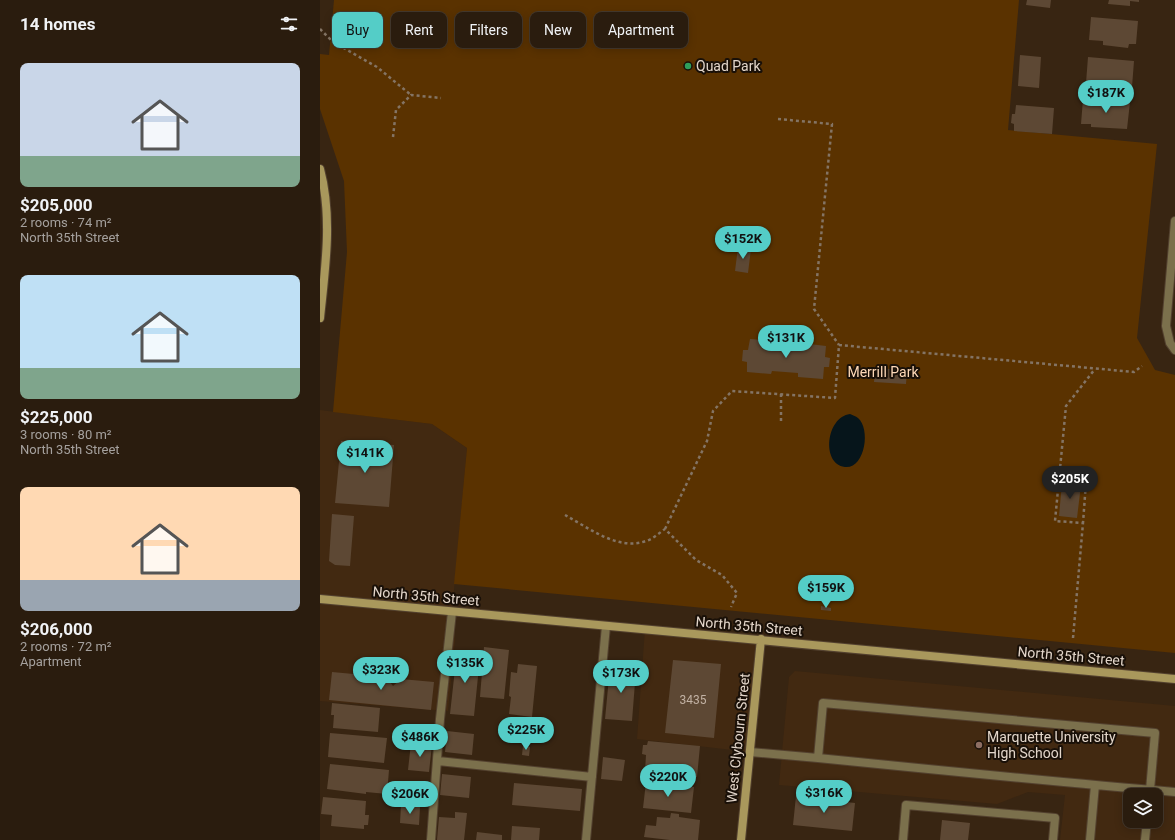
<!DOCTYPE html>
<meta charset="utf-8">
<style>
body{margin:0;font-family:Roboto,sans-serif;background:#36291c;color:#f1f3f6;height:100vh;display:flex;flex-direction:column;font-size:15px;white-space:nowrap}
*{box-sizing:border-box;margin:0}
p{font-size:13px;color:#a5a19e}
.icon{flex:none;width:22px;height:22px;fill:none;stroke:currentColor;stroke-width:2;stroke-linecap:round;stroke-linejoin:round}
.map{position:relative;flex:1;overflow:hidden}
.drawer{display:flex;flex-direction:column;background:#2a1c0e;width:320px}
.drawer>*{flex:none}
.guide{position:absolute;left:12px;top:12px;width:380px;height:36px;display:flex;gap:8px}
.fabs{position:absolute;left:803px;top:788px;display:grid;gap:8px}
.fabs a{display:grid;place-items:center;width:40px;height:40px;border-radius:8px;background:#2a1c0e;box-shadow:0 2px 10px #0003,0 0 0 1px #463a2e;font-size:20px}
.price{position:absolute;translate:-50% -34px;padding:0 9px;border-radius:14px;background:#54cdc7;color:#111;font-size:13px;line-height:26px;filter:drop-shadow(0 1px 2px #0008)}
.price::after{content:'';position:absolute;left:50%;top:24px;width:12px;height:9px;margin-left:-6px;background:inherit;clip-path:polygon(0 0,100% 0,50% 100%)}
.price.selected{background:#222;color:#fff}
ul{padding:0;list-style:none}
li{display:grid;align-content:center;gap:8px;height:212px;padding:0 20px}
li span{display:grid;place-items:center;height:124px;border-radius:8px;color:#555}
li>.icon{margin-inline-start:auto}
span .icon{width:72px;height:72px;fill:#fffc;stroke-width:1}
li b{font-size:17px}
h2{display:flex;justify-content:space-between;align-items:center;height:48px;padding:0 20px;font-size:17px}
.tag{padding:0 14px;border-radius:8px;background:#2a1c0e;box-shadow:0 2px 10px #0003,0 0 0 1px #463a2e;font-size:14px;line-height:36px}
.tag.selected{background:#54cdc7;color:#111}
main{display:flex;flex:1;min-height:0}
.map>svg:first-child{display:block}
.built{fill:#422911;fill-rule:evenodd}
.green{fill:#5a3200}
.water{fill:#06151b}
.building{fill:#5d4834}
.lines{fill:none;stroke-linecap:round;stroke-linejoin:round}
.lane-casing{stroke:#53412f;stroke-width:10}
.street-casing{stroke:#53412f;stroke-width:10}
.secondary-casing{stroke:#53412f;stroke-width:10}
.path{stroke:#847464;stroke-width:2.5;stroke-dasharray:3 3;stroke-linecap:butt}
.lane{stroke:#7b704c;stroke-width:8}
.street{stroke:#7b704c;stroke-width:8}
.secondary{stroke:#a9985c;stroke-width:8}
.leisure-dot{fill:#2e9e5b;stroke:#191008;stroke-width:1.5}
.education-dot{fill:#8d6e63;stroke:#191008;stroke-width:1.5}
.labels{text-anchor:middle;stroke-width:4;stroke-linejoin:round;paint-order:stroke}
.number-label{font-size:12px;fill:#c2b2a4}
.poi-label{font-size:14px;fill:#e3d6ca;stroke:#191008;text-anchor:start}
.park-label{font-size:14px;fill:#fed9b8;stroke:#191008}
.street-label{font-size:14px;fill:#e3d6ca;stroke:#191008}
</style>
<main>
<section class="drawer">
<h2>14 homes<svg class="icon" aria-label="filters" viewBox="0 0 24 24"><path d="M4 7h16M4 17h16"/><circle cx="9" cy="7" r="2"/><circle cx="15" cy="17" r="2"/></svg></h2>
<ul>
<li><span style="background:linear-gradient(#c9d6e8 75%,#7fa58c 0)"><svg class="icon" aria-label="home" viewBox="0 0 24 24"><path d="M3 11l9-7 9 7M6 9v11h12V9"/></svg></span><div><b>$205,000</b><p>2 rooms · 74 m²</p><p>North 35th Street</p></div></li>
<li><span style="background:linear-gradient(#bfe0f5 75%,#7fa58c 0)"><svg class="icon" aria-label="home" viewBox="0 0 24 24"><path d="M3 11l9-7 9 7M6 9v11h12V9"/></svg></span><div><b>$225,000</b><p>3 rooms · 80 m²</p><p>North 35th Street</p></div></li>
<li><span style="background:linear-gradient(#ffd9b3 75%,#9aa5b1 0)"><svg class="icon" aria-label="home" viewBox="0 0 24 24"><path d="M3 11l9-7 9 7M6 9v11h12V9"/></svg></span><div><b>$206,000</b><p>2 rooms · 72 m²</p><p>Apartment</p></div></li>
</ul>
</section>
<div class="map">
<svg width="855" height="840" viewBox="0 0 855 840">
<rect width="100%" height="100%" fill="#382512"/>
<!-- built -->
<path class="built" d="M 0,410 L 112,424 L 147,448 L 132,612 L 135,640 L 128,711 L 0,701 Z
M 325,629 L 441,639 L 430,752 L 317,739 Z
M 475,671 L 855,706 L 855,840 L 740,840 L 745,795 L 708,792 L 677,804 L 459,785 L 469,677 ZM 810,795 L 836,795 L 836,821 L 810,821 Z"/>
<!-- green -->
<path class="green" d="M 14,0 L 699,0 L 688,130 L 837,144 L 817,338 L 835,370 L 855,375 L 855,653 L 134,584 L 147,448 L 112,424 L 13,412 L 27,252 L 24,181 L 0,109 L 0,54 L 9,55 Z"/>
<!-- water -->
<path class="water" d="M 530,414 C 532,415 536,416 538,418 C 551,429 545,469 525,467 C 501,464 506,417 530,414 Z"/>
<!-- building -->
<path class="building" d="M 707,0 L 731,0 L 730,8 L 706,5 Z
M 789,0 L 819,0 L 819,2 L 810,1 L 810,6 L 788,4 Z
M 771,17 L 818,21 L 816,44 L 809,44 L 808,48 L 783,45 L 783,41 L 769,40 Z
M 700,55 L 721,57 L 719,88 L 698,86 Z
M 768,57 L 814,61 L 812,87 L 807,86 L 806,90 L 780,87 L 780,84 L 766,83 Z
M 763,99 L 810,102 L 807,129 L 771,127 L 771,124 L 761,124 Z
M 696,105 L 734,108 L 732,134 L 694,131 L 694,124 L 691,123 L 692,114 L 695,114 Z
M 418,247 L 431,249 L 428,273 L 415,271 Z
M 430,339 L 455,341 L 454,344 L 481,347 L 481,343 L 506,346 L 505,357 L 510,358 L 509,367 L 504,367 L 503,379 L 478,377 L 478,373 L 452,371 L 451,374 L 427,372 L 427,362 L 422,361 L 423,350 L 428,350 Z
M 555,368 L 587,370 L 586,384 L 554,382 Z
M 21,441 L 74,445 L 69,507 L 15,503 Z
M 742,483 L 761,485 L 757,518 L 739,516 Z
M 12,514 L 34,516 L 30,566 L 15,565 L 9,561 Z
M 501,606 L 511,608 L 511,611 L 501,610 Z
M 164,647 L 189,650 L 184,699 L 160,697 Z
M 137,651 L 150,652 L 150,656 L 160,657 L 154,716 L 130,714 Z
M 353,660 L 401,664 L 394,738 L 345,733 Z
M 198,664 L 217,666 L 212,717 L 189,714 L 191,697 L 189,696 L 191,672 L 197,673 Z
M 290,667 L 316,670 L 312,721 L 285,719 Z
M 12,672 L 66,677 L 73,686 L 81,679 L 114,682 L 111,710 L 9,700 Z
M 12,703 L 60,708 L 58,732 L 13,728 L 14,715 L 11,715 Z
M 87,727 L 104,729 L 103,739 L 86,737 Z
M 127,731 L 154,734 L 152,755 L 125,752 Z
M 10,733 L 67,738 L 64,763 L 8,757 Z
M 328,741 L 380,746 L 377,777 L 325,771 L 326,755 L 322,754 L 323,745 L 327,745 Z
M 91,743 L 112,745 L 109,772 L 88,770 Z
M 203,746 L 210,747 L 209,756 L 202,755 Z
M 283,757 L 305,760 L 302,781 L 281,779 Z
M 10,764 L 69,770 L 67,794 L 46,792 L 46,794 L 7,789 Z
M 122,774 L 151,777 L 149,798 L 120,795 Z
M 326,782 L 374,787 L 371,813 L 323,808 Z
M 194,783 L 262,789 L 260,811 L 192,805 Z
M 476,796 L 535,803 L 532,831 L 473,825 Z
M 3,797 L 46,801 L 45,815 L 49,815 L 48,825 L 44,825 L 44,829 L 11,826 L 12,815 L 1,814 Z
M 81,805 L 100,807 L 99,825 L 80,823 Z
M 135,812 L 147,813 L 144,840 L 117,840 L 119,817 L 135,818 Z
M 351,813 L 359,814 L 359,817 L 380,820 L 378,840 L 350,840 L 324,837 L 326,825 L 336,826 L 337,817 L 350,818 Z
M 622,820 L 650,823 L 648,840 L 620,840 Z
M 192,826 L 220,828 L 219,840 L 191,840 Z
M 157,832 L 182,835 L 182,840 L 156,840 Z"/>
<g class="lines">
<!-- lane casing -->
<g class="lane-casing">
<path id="lane" d="M 430,752 L 498,758
M 118,761 L 272,777
M 830,795 L 830,790 L 835,733 L 503,703 L 498,758 C 617,770 736,782 855,792
M 111,840 L 120,719 L 132,612
M 266,840 L 286,626
M 583,840 L 586,805 L 735,818 L 733,840
M 770,840 L 775,785
M 825,840 L 827,821"/>
</g>
<!-- street casing -->
<g class="street-casing">
<path id="street" d="M 855,221 L 846,326 L 850,343 L 855,350"/>
</g>
<!-- secondary casing -->
<g class="secondary-casing">
<path id="secondary" d="M 0,169 C 13,218 5,269 0,318
M 0,599 L 855,679
M 421,840 L 441,639"/>
</g>
<!-- path -->
<path class="path" d="M 0,29 L 13,42 L 57,67 L 91,95
M 458,119 L 512,124 L 494,309 L 519,345
M 73,137 L 76,110 L 91,95 L 121,98
M 461,394 L 461,424
M 739,480 L 766,482 L 763,523
M 245,515 C 269,528 298,551 326,541 C 333,539 339,533 345,529 L 376,560 L 402,575 L 417,593 L 411,607
M 345,529 L 387,441 L 393,411 L 412,391 L 515,398 L 519,345 L 814,372 L 822,366
M 753,638 L 763,523 L 735,521 L 746,406 L 775,369"/>
<!-- lane -->
<use href="#lane" class="lane"/>
<!-- street -->
<use href="#street" class="street"/>
<!-- secondary -->
<use href="#secondary" class="secondary"/>
</g>
<!-- markers -->
<circle class="leisure-dot" cx="368" cy="66" r="4"/>
<circle class="education-dot" cx="659" cy="745" r="4"/>
<g class="labels">
<!-- number labels -->
<g class="number-label">
<text x="373" y="704">3435</text>
</g>
<!-- poi labels -->
<g class="poi-label">
<text x="376" y="71">Quad Park</text>
<text x="667" y="742">Marquette University<tspan x="667" dy="16">High School</tspan></text>
</g>
<!-- park labels -->
<g class="park-label">
<text x="563" y="377">Merrill Park</text>
</g>
<!-- street labels -->
<g class="street-label">
<text transform="translate(106 596) rotate(5)" y="5">North 35th Street</text>
<text transform="translate(429 626) rotate(5)" y="5">North 35th Street</text>
<text transform="translate(751 656) rotate(5)" y="5">North 35th Street</text>
<text transform="translate(418 738) rotate(-84)" y="5">West Clybourn Street</text>
</g>
</g>
</svg>
<div class="fabs">
<a><svg class="icon" aria-label="layers" viewBox="0 0 24 24"><path d="M12 4l9 5-9 5-9-5zM3 14l9 5 9-5"/></svg></a>
</div>
<b class="price" style="left:786px;top:114px">$187K</b>
<b class="price" style="left:423px;top:260px">$152K</b>
<b class="price" style="left:466px;top:359px">$131K</b>
<b class="price" style="left:45px;top:474px">$141K</b>
<b class="price selected" style="left:750px;top:500px">$205K</b>
<b class="price" style="left:506px;top:609px">$159K</b>
<b class="price" style="left:145px;top:684px">$135K</b>
<b class="price" style="left:61px;top:691px">$323K</b>
<b class="price" style="left:301px;top:694px">$173K</b>
<b class="price" style="left:206px;top:751px">$225K</b>
<b class="price" style="left:100px;top:758px">$486K</b>
<b class="price" style="left:348px;top:798px">$220K</b>
<b class="price" style="left:504px;top:814px">$316K</b>
<b class="price" style="left:90px;top:815px">$206K</b>
<div class="guide">
<a class="tag selected">Buy</a>
<a class="tag">Rent</a>
<a class="tag">Filters</a>
<a class="tag">New</a>
<a class="tag">Apartment</a>
</div>
</div>
</main>
